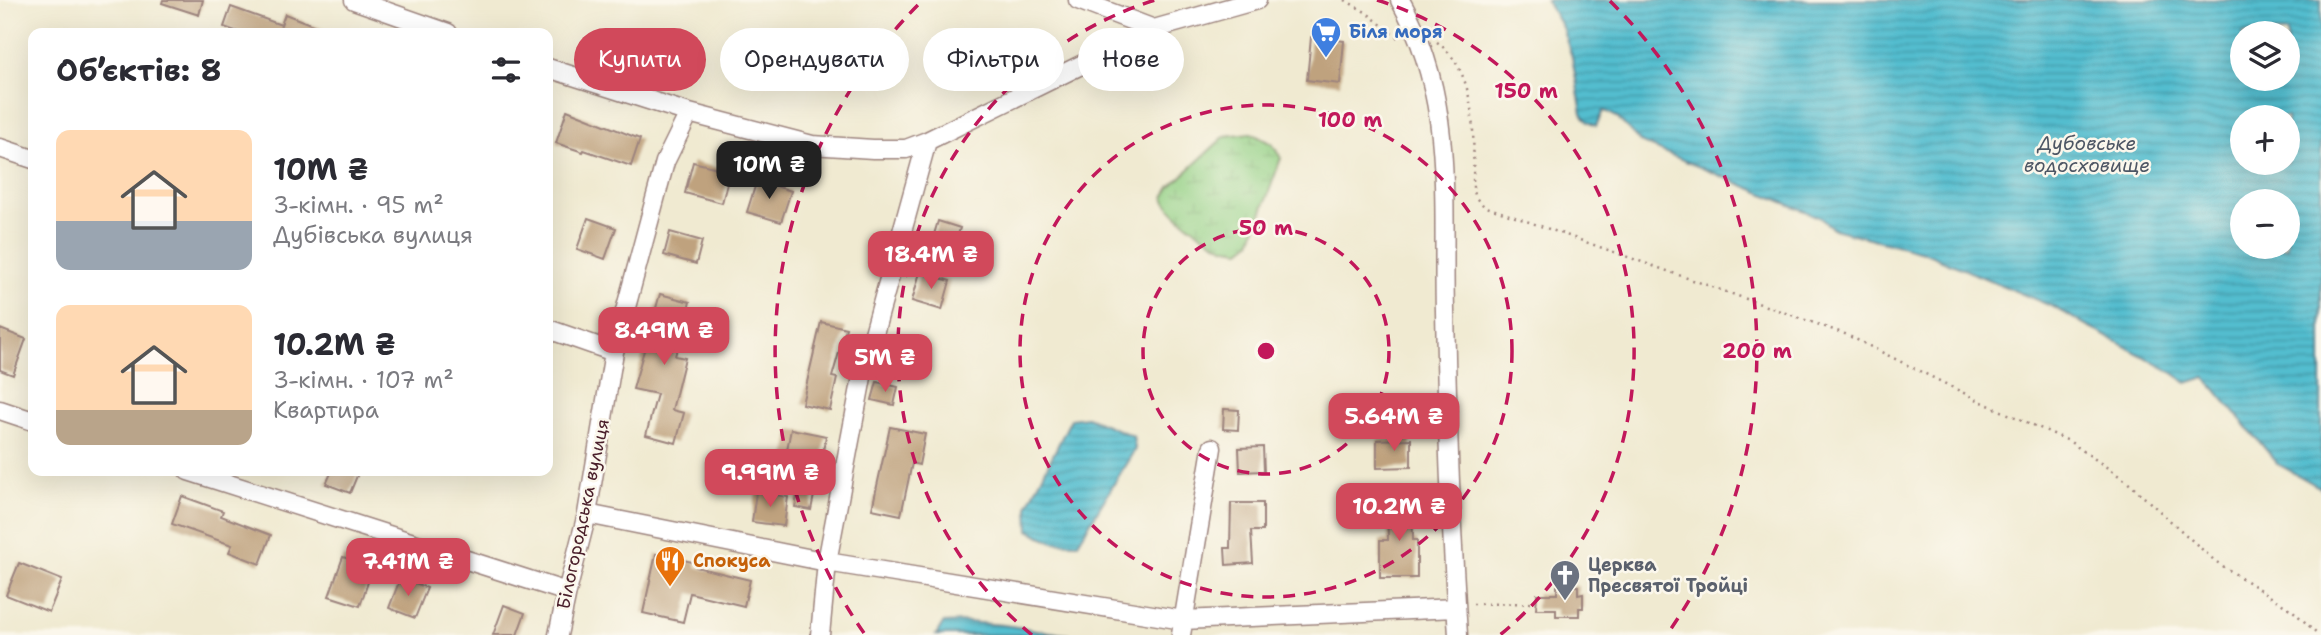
<!DOCTYPE html>
<html lang="uk">
<meta charset="utf-8">
<style>
body{margin:0;font-family:"Shantell Sans",sans-serif;background:#f7f7f7;color:#2b2b33;height:100vh;display:flex;flex-direction:column;font-size:26px;white-space:nowrap}
*{box-sizing:border-box;margin:0}
p{font-size:23px;color:#7c7c81}
.icon{flex:none;width:38px;height:38px;fill:none;stroke:currentColor;stroke-width:2;stroke-linecap:round;stroke-linejoin:round}
.map{position:relative;flex:1;overflow:hidden}
.details{position:absolute;left:28px;top:28px;width:525px;height:448px;display:flex;flex-direction:column;background:#fff;border-radius:14px;box-shadow:0 7px 28px #0002}
.details>*{flex:none}
.guide{position:absolute;left:574px;top:28px;width:665px;height:63px;display:flex;gap:14px}
.controls{position:absolute;left:2230px;top:21px;display:grid;gap:14px}
.controls a{display:grid;place-items:center;width:70px;height:70px;border-radius:50%;background:#fff;box-shadow:0 7px 28px #0002;font-size:35px}
.price{position:absolute;translate:-50% -60px;padding:0 16px;border-radius:14px;background:#d1495b;color:#fff;font-size:23px;line-height:46px;filter:drop-shadow(0 2px 4px #0008)}
.price::after{content:'';position:absolute;left:50%;top:42px;width:21px;height:16px;margin-left:-10px;background:inherit;clip-path:polygon(0 0,100% 0,50% 100%)}
.price.active{background:#222;color:#fff}
ul{padding:0;list-style:none}
li{display:flex;align-items:center;gap:21px;height:175px;padding:0 28px}
li span{display:grid;place-items:center;flex:none;width:196px;height:140px;border-radius:14px;color:#555}
li>.icon{margin-inline-start:auto}
span .icon{width:84px;height:84px;fill:#fffc;stroke-width:1}
li b{font-size:30px}
h2{display:flex;justify-content:space-between;align-items:center;height:84px;padding:0 28px;font-size:30px}
.chip{padding:0 24px;border-radius:32px;background:#fff;box-shadow:0 7px 28px #0002;font-size:24px;line-height:63px}
.chip.active{background:#d1495b;color:#fff}
.map>svg:first-child{display:block}
.wetland{fill:url(#wetland-marsh);stroke:#6e7858;stroke-width:2}
.water{fill:url(#water-rules);stroke:#4e6e7d;stroke-width:2;fill-rule:evenodd}
.building{fill:#bfa27e}
.lines{fill:none;stroke-linecap:round;stroke-linejoin:round}
.street-casing{stroke:#9d847e;stroke-width:21}
.path{stroke:#9d847e;stroke-width:2.5;stroke-dasharray:2 5;stroke-linecap:butt}
.street{stroke:#fff;stroke-width:18}
.ring{fill:none;stroke:#c2185b;stroke-width:3.5;stroke-dasharray:12 9}
.labels{text-anchor:middle;stroke-width:5;stroke-linejoin:round;paint-order:stroke}
.shop-label{font-size:18px;font-weight:bold;fill:#366cbe;stroke:#fbf7ec;text-anchor:start}
.street-label{font-size:18px;fill:#4a1f2b;stroke:#fbf7ec}
.food-label{font-size:18px;font-weight:bold;fill:#c56008;stroke:#fbf7ec;text-anchor:start}
.worship-label{font-size:18px;font-weight:bold;fill:#5b616d;stroke:#fbf7ec;text-anchor:start}
.water-label{font-size:19px;font-style:italic;fill:#4d5664;stroke:#fbf7ec}
.centre{fill:#c2185b;stroke:#fbf7ec;stroke-width:3.5}
.ring-label{font-size:21px;text-anchor:middle;font-weight:bold;fill:#c2185b;stroke:#fbf7ec;stroke-width:5;stroke-linejoin:round;paint-order:stroke}
</style>
<div class="map">
<svg width="2321" height="635" viewBox="0 0 2321 635">
<defs>
<pattern id="wetland-marsh" width="20" height="14" patternUnits="userSpaceOnUse" patternTransform="scale(1.75)"><rect width="20" height="14" fill="#93d084"/><path d="M1 5h8M5 5V1M11 12h8M15 12V8" fill="none" stroke="#80b272"/></pattern>
<pattern id="water-rules" width="6" height="5" patternUnits="userSpaceOnUse" patternTransform="scale(1.75)"><rect width="6" height="5" fill="#52bdcf"/><path d="M0 2.5h6" fill="none" stroke="#4699a8"/></pattern>
</defs>
<rect width="100%" height="100%" fill="#fbf7ec"/>
<filter id="ink" filterUnits="userSpaceOnUse"><feTurbulence type="fractalNoise" baseFrequency=".0143" numOctaves="2"/><feDisplacementMap in="SourceGraphic" scale="14" xChannelSelector="R" yChannelSelector="G"/><feConvolveMatrix kernelMatrix="1 2 1 2 8 2 1 2 1" color-interpolation-filters="sRGB"/></filter>
<filter id="wash" filterUnits="userSpaceOnUse"><feTurbulence type="fractalNoise" baseFrequency=".00686" numOctaves="4" result="noise"/><feDisplacementMap in="SourceGraphic" scale="28" xChannelSelector="R" yChannelSelector="G"/><feGaussianBlur stdDeviation="1.57" result="paint"/><feColorMatrix in="noise" values="0 0 0 0 0 0 0 0 0 0 0 0 0 0 0 0 0 1.4 0 .05"/><feComposite in="paint" operator="in"/></filter>
<g filter="url(#wash)">
<rect width="100%" height="100%" fill="#f0ead1"/>
<!-- wetland -->
<path class="wetland" d="M 1251,133 L 1272,144 L 1281,158 L 1251,242 L 1241,250 C 1235,249 1229,249 1224,247 C 1208,239 1168,214 1164,197 L 1171,186 L 1225,136 Z"/>
<!-- water -->
<path class="water" d="M 1546,0 L 2321,0 L 2321,488 L 2278,464 L 2205,377 L 2187,383 L 2165,368 L 2051,306 L 1923,252 L 1834,229 L 1819,217 L 1642,143 C 1630,133 1618,113 1603,111 L 1596,126 L 1588,122 L 1582,113 L 1572,57 L 1562,27 ZM 2242,33 L 2287,33 L 2287,79 L 2242,79 ZM 2242,117 L 2287,117 L 2287,163 L 2242,163 ZM 2242,201 L 2287,201 L 2287,247 L 2242,247 Z
M 1087,417 L 1133,436 L 1135,449 L 1078,543 L 1053,542 L 1029,530 L 1028,505 L 1071,419 Z
M 968,622 L 1003,625 L 1070,635 L 936,635 L 943,623 Z"/>
<g id="blocks">
<!-- building -->
<path class="building" d="M 163,0 L 203,0 L 199,15 L 162,3 Z
M 231,7 L 281,25 L 285,14 L 333,33 L 241,33 L 224,27 Z
M 1311,37 L 1344,41 L 1340,84 L 1307,80 Z
M 567,110 L 640,139 L 631,166 L 584,150 L 583,152 L 556,143 Z
M 693,162 L 730,171 L 722,203 L 685,193 Z
M 757,180 L 791,191 L 781,222 L 747,212 Z
M 588,218 L 616,228 L 605,259 L 577,249 Z
M 938,221 L 960,228 L 952,254 L 930,248 Z
M 670,232 L 702,241 L 696,264 L 664,255 Z
M 920,272 L 950,281 L 942,310 L 912,301 Z
M 660,294 L 690,302 L 675,356 L 685,358 L 672,410 L 684,413 L 676,443 L 646,435 L 657,394 L 633,389 Z
M 821,322 L 846,328 L 832,377 L 837,378 L 830,410 L 802,404 Z
M 0,329 L 26,339 L 13,375 L 0,370 Z
M 877,382 L 898,387 L 894,405 L 872,400 Z
M 1224,409 L 1239,410 L 1238,430 L 1223,429 Z
M 890,427 L 925,434 L 919,465 L 912,463 L 901,515 L 872,509 Z
M 791,429 L 826,436 L 811,510 L 795,507 L 803,468 L 784,465 Z
M 1411,439 L 1411,467 L 1377,468 L 1377,440 Z
M 1263,447 L 1264,471 L 1240,472 L 1239,448 Z
M 332,471 L 359,471 L 350,493 L 326,484 Z
M 756,492 L 788,497 L 784,526 L 752,522 Z
M 182,496 L 223,511 L 221,516 L 271,535 L 260,564 L 229,552 L 232,545 L 172,524 Z
M 1387,501 L 1412,501 L 1413,540 L 1417,540 L 1417,578 L 1380,578 L 1380,540 L 1388,540 Z
M 1231,503 L 1263,503 L 1263,531 L 1251,531 L 1253,563 L 1226,565 L 1225,548 L 1230,548 Z
M 656,554 L 697,563 L 696,567 L 750,580 L 744,606 L 690,593 L 683,622 L 643,613 Z
M 343,557 L 373,567 L 360,606 L 329,596 Z
M 19,563 L 62,580 L 49,612 L 6,595 Z
M 401,577 L 427,588 L 415,618 L 389,608 Z
M 1557,586 L 1578,586 L 1578,595 L 1583,594 L 1583,608 L 1579,608 L 1579,616 L 1556,616 L 1556,609 L 1536,609 L 1537,594 L 1557,594 Z
M 504,605 L 525,613 L 517,635 L 493,635 Z"/>
</g>
</g>
<g filter="url(#ink)">
<use href="#blocks" fill-opacity="0" stroke="#9d847e" stroke-width="2"/>
<g class="lines">
<!-- street casing -->
<g class="street-casing">
<path id="street" d="M 354,0 L 448,33
M 1078,0 L 1154,29
M 1400,0 C 1456,100 1442,202 1445,311 C 1447,419 1451,527 1458,635
M 548,68 L 689,113 L 812,145 L 873,149 L 906,149 L 927,141 L 1154,29 L 1257,0
M 0,148 L 33,159
M 548,329 L 614,352
M 0,410 L 33,421
M 188,471 L 567,592
M 587,514 L 827,562 L 1183,620 L 1456,608
M 558,635 L 567,592 L 587,514 L 614,352 L 665,162 L 689,113
M 820,635 L 827,562 L 862,377 L 927,141
M 1181,635 L 1212,448"/>
</g>
<!-- path -->
<path class="path" d="M 1345,0 L 1367,13 L 1399,39
M 1437,42 C 1480,74 1473,141 1473,188 L 1476,198 L 1484,206 L 1845,334 L 1986,404 L 2069,441 L 2125,480 L 2215,561 L 2293,611 L 2319,635
M 1473,604 L 1537,603"/>
<!-- street -->
<use href="#street" class="street"/>
</g>
</g>
<!-- distance rings -->
<g class="ring">
<circle cx="1266" cy="351" r="123"/>
<circle cx="1266" cy="351" r="246"/>
<path d="M1032 635A368 368 0 0 1 1155 0M1377 0A368 368 0 0 1 1500 635"/>
<path d="M864 633A491 491 0 0 1 922 1M1610 1A491 491 0 0 1 1668 633"/>
</g>
<!-- icons -->
<defs>
<g id="supermarket-pin" transform="scale(1.575)"><path d="M0 17L-7.5 6A9.5 9.5 0 1 1 7.5 6Z" fill="#3f7fe0" stroke="#fbf7ec"/><path d="M-6-5.5h2.5l.6 2H6L4.5 2H-2.5L-4.4-4H-6ZM-1.5 3.2a1.3 1.3 0 1 0 .1 0ZM3 3.2a1.3 1.3 0 1 0 .1 0Z" fill="#fff"/></g>
<g id="restaurant-pin" transform="scale(1.575)"><path d="M0 17L-7.5 6A9.5 9.5 0 1 1 7.5 6Z" fill="#e8710a" stroke="#fbf7ec"/><path d="M-5-6h1v4h1v-4h1v4h1v-4h1v5L-1.5 .5V6h-2V.5L-5-1ZM5-6V6H3V1.5H1.5Q1.5-4 5-6Z" fill="#fff"/></g>
<g id="church-pin" transform="scale(1.575)"><path d="M0 17L-7.5 6A9.5 9.5 0 1 1 7.5 6Z" fill="#6b7280" stroke="#fbf7ec"/><path d="M-1.2-6h2.4v3.5h3.3v2.4h-3.3V6h-2.4V-.1h-3.3v-2.4h3.3Z" fill="#fff"/></g>
</defs>
<g fill-rule="evenodd">
<use href="#supermarket-pin" x="1326" y="32"/>
<use href="#restaurant-pin" x="670" y="561"/>
<use href="#church-pin" x="1565" y="575"/>
</g>
<g class="labels">
<!-- shop labels -->
<g class="shop-label">
<text x="1349" y="38">Біля моря</text>
</g>
<!-- street labels -->
<g class="street-label">
<text transform="translate(583 514) rotate(-78)" y="6">Білогородська вулиця</text>
</g>
<!-- food labels -->
<g class="food-label">
<text x="693" y="567">Спокуса</text>
</g>
<!-- worship labels -->
<g class="worship-label">
<text x="1588" y="571">Церква<tspan x="1588" dy="21">Пресвятої Тройці</tspan></text>
</g>
<!-- water labels -->
<g class="water-label">
<text x="2087" y="150">Дубовське<tspan x="2087" dy="22">водосховище</tspan></text>
</g>
</g>
<circle cx="1266" cy="351" r="10" class="centre"/>
<g class="ring-label">
<text x="1526" y="98">150 m</text>
<text x="1350" y="127">100 m</text>
<text x="1266" y="235">50 m</text>
<text x="1757" y="358">200 m</text>
</g>
</svg>
<div class="controls">
<a><svg class="icon" aria-label="layers" viewBox="0 0 24 24"><path d="M12 4l9 5-9 5-9-5zM3 14l9 5 9-5"/></svg></a>
<a>+</a>
<a>−</a>
</div>
<b class="price active" style="left:769px;top:201px">10M ₴</b>
<b class="price" style="left:931px;top:291px">18.4M ₴</b>
<b class="price" style="left:664px;top:367px">8.49M ₴</b>
<b class="price" style="left:885px;top:394px">5M ₴</b>
<b class="price" style="left:1394px;top:453px">5.64M ₴</b>
<b class="price" style="left:770px;top:509px">9.99M ₴</b>
<b class="price" style="left:1399px;top:543px">10.2M ₴</b>
<b class="price" style="left:408px;top:598px">7.41M ₴</b>
<div class="guide">
<a class="chip active">Купити</a>
<a class="chip">Орендувати</a>
<a class="chip">Фільтри</a>
<a class="chip">Нове</a>
</div>
<section class="details">
<h2>Об’єктів: 8<svg class="icon" aria-label="filters" viewBox="0 0 24 24"><path d="M4 7h16M4 17h16"/><circle cx="9" cy="7" r="2"/><circle cx="15" cy="17" r="2"/></svg></h2>
<ul>
<li><span style="background:linear-gradient(#ffd9b3 65%,#9aa5b1 0)"><svg class="icon" aria-label="home" viewBox="0 0 24 24"><path d="M3 11l9-7 9 7M6 9v11h12V9"/></svg></span><div><b>10M ₴</b><p>3-кімн. · 95 m²</p><p>Дубівська вулиця</p></div></li>
<li><span style="background:linear-gradient(#ffd9b3 75%,#b9a48a 0)"><svg class="icon" aria-label="home" viewBox="0 0 24 24"><path d="M3 11l9-7 9 7M6 9v11h12V9"/></svg></span><div><b>10.2M ₴</b><p>3-кімн. · 107 m²</p><p>Квартира</p></div></li>
</ul>
</section>
</div>
